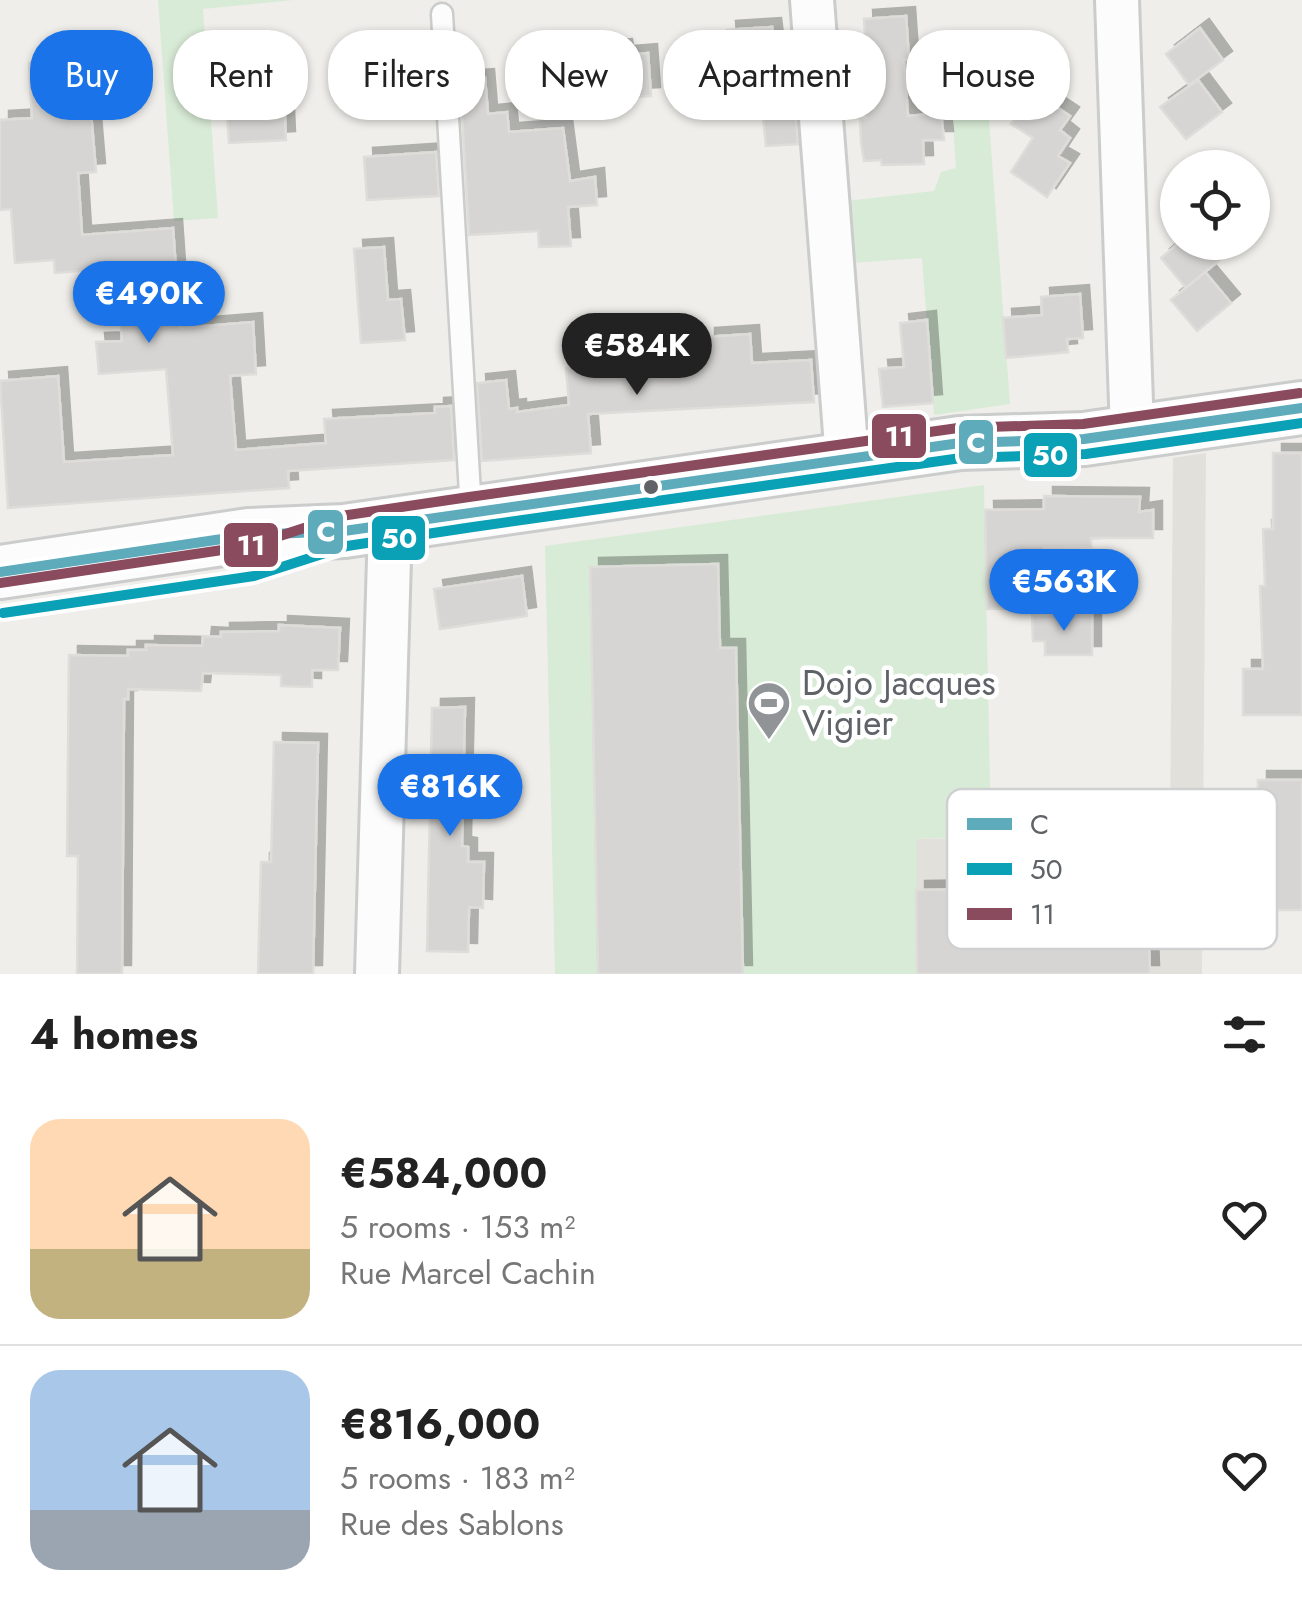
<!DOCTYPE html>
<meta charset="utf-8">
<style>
body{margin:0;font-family:Jost,sans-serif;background:#f2f2f2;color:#222;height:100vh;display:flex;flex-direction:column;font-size:38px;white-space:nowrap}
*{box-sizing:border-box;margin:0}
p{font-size:32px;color:#767676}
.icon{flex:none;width:55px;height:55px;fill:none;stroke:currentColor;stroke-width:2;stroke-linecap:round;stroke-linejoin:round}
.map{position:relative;height:974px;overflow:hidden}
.panel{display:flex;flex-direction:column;background:#fff;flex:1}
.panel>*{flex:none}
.top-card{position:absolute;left:30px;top:30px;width:1242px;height:90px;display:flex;gap:20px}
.fabs{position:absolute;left:1160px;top:150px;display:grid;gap:20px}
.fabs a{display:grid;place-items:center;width:110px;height:110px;border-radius:50%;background:#fff;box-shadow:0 2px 8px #0004;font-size:50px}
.price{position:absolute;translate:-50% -85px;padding:0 22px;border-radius:35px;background:#1a73e8;color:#fff;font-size:32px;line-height:65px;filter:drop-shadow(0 2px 5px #0008)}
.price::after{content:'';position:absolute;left:50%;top:60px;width:30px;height:22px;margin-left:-15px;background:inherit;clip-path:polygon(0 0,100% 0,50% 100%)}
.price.on{background:#222;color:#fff}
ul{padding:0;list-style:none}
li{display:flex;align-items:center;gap:30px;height:250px;padding:0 30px}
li+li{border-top:2px solid #e0e0e0}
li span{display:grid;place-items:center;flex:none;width:280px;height:200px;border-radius:30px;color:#555}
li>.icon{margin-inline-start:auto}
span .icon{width:120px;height:120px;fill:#fffc;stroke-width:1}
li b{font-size:42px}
h2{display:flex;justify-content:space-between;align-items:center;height:120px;padding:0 30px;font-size:42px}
.chip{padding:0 35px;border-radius:40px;background:#fff;box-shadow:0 2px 8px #0004;font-size:35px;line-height:90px}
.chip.on{background:#1a73e8;color:#fff}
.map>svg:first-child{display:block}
.education{fill:#e2e0da}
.green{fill:#d8ebd6}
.building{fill:#d6d5d3;stroke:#deddd9;stroke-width:2.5;filter:url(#shadow)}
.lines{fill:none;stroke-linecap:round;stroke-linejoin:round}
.service-casing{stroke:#cbcccc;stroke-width:25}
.minor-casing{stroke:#cbcccc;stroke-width:48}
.tertiary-casing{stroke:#cbcccc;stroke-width:58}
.service{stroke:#fdfcfc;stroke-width:20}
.minor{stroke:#fdfcfc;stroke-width:42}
.tertiary{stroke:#fdfcfc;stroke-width:52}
.bus-1-casing{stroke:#fff;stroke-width:18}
.bus-2-casing{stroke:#fff;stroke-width:18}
.bus-3-casing{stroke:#fff;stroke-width:18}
.bus-1{stroke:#5eabbc;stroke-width:10}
.bus-2{stroke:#0aa0b6;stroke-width:10}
.bus-3{stroke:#8b4b5f;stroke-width:10}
.bus-dot{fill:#5f6368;stroke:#fff;stroke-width:4}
.labels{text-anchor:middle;stroke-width:9;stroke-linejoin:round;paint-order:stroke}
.poi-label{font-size:35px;fill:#5f6368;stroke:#fff;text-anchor:start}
.key{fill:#fff;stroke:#cfd0d2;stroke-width:2.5}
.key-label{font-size:28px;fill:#5f6368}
.line-badge{stroke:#fff;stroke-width:4}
.badge-label{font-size:28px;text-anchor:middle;font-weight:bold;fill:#fff}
</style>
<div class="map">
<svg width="1302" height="974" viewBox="0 0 1302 974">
<defs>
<filter id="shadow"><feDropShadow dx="9" dy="-9" stdDeviation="0" flood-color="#0004"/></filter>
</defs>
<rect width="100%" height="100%" fill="#efeeea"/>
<!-- education -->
<path class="education" d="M 1206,453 L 1202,974 L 917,974 L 915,839 L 1170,835 L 1173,458 Z"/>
<!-- green -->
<path class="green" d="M 158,0 L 293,0 L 203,9 L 218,218 L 174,221 Z
M 987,93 L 1010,404 L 934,415 L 922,258 L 851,263 L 846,201 L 934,191 L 941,172 L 956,168 L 951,96 Z
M 984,485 L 991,836 L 916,839 L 917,974 L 555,974 L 545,546 Z"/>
<!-- building -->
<path class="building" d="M 906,16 L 909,59 L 904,60 L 908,116 L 941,113 L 944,140 L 923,140 L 924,164 L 882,165 L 881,160 L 864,161 L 861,142 L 860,119 L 866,118 L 859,37 L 865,36 L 864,19 Z
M 772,27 L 782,107 L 795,106 L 798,144 L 766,146 L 763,117 L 734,118 L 727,30 Z
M 1200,28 L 1223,60 L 1189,85 L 1166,54 Z
M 623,48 L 624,55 L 648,53 L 651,96 L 564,101 L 560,53 Z
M 70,60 L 74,115 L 91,113 L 96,172 L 78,173 L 82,235 L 173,228 L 180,328 L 253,322 L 256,374 L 230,376 L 236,450 L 326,443 L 324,419 L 435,413 L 435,407 L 451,406 L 454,460 L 288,471 L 289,488 L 8,508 L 0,381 L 58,376 L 64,462 L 173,455 L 166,369 L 99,374 L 96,342 L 122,341 L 116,268 L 55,273 L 54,260 L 15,263 L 11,209 L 0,210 L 0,120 L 32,118 L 29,63 Z
M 485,78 L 488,114 L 507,112 L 509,132 L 563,128 L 570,181 L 595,177 L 597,205 L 568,207 L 571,246 L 539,247 L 538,231 L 469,235 L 460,80 Z
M 1198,80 L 1222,112 L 1186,139 L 1160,107 Z
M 1034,92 L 1070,116 L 1060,130 L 1070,138 L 1058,156 L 1070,163 L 1047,197 L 1011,172 L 1033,138 L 1011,124 Z
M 284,96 L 286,140 L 229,143 L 226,101 Z
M 436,152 L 439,196 L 367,200 L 364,157 Z
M 1180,242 L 1241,242 L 1186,288 L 1161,258 Z
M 384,247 L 388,300 L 401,299 L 405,340 L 361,343 L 354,249 Z
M 1205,272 L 1231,303 L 1197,331 L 1171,300 Z
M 1080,294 L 1083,338 L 1067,339 L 1068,352 L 1006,358 L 1003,318 L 1042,315 L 1041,297 Z
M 927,320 L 933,403 L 883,407 L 879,369 L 904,367 L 900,323 Z
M 750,334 L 752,363 L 811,360 L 814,402 L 588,414 L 591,453 L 482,461 L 477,383 L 506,380 L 509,409 L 517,408 L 517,412 L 569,405 L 566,368 L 706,362 L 706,337 Z
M 1273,453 L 1302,453 L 1302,715 L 1243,715 L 1243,669 L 1263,669 L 1260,586 L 1265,586 L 1263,529 L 1273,529 Z
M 1044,496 L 1140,497 L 1139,512 L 1153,510 L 1153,538 L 1091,538 L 1091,547 L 1044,548 L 1045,608 L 987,609 L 985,510 L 1044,509 Z
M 718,564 L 720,648 L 736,648 L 743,974 L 598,974 L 590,567 Z
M 522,576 L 527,616 L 440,629 L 434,589 Z
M 1092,614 L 1092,655 L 1045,655 L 1045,641 L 1033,641 L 1032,615 Z
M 279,625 L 340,628 L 338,670 L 312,670 L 312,687 L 281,686 L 281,675 L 203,673 L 201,691 L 128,689 L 128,699 L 124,699 L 122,974 L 77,974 L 78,856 L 67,856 L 69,655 L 128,656 L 128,650 L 146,650 L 146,645 L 202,646 L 203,636 L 221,637 L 221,632 L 279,631 Z
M 465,707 L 462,846 L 468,847 L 468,862 L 484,862 L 483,908 L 469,907 L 468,952 L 427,951 L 432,708 Z
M 274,742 L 318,743 L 313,974 L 258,974 L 261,862 L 271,862 Z
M 1258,780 L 1302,780 L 1302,910 L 1274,910 L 1274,864 L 1267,864 L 1267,809 L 1258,809 Z
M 1105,835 L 1170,836 L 1169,883 L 1147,882 L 1150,974 L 917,974 L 916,890 L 1034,888 L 1035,919 L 1103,918 Z"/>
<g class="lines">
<!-- service casing -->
<g class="service-casing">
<path id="service" d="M 442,14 L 471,511"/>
</g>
<!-- minor casing -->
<g class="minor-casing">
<path id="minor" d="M 812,0 L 847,459
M 1117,0 L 1132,432
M 377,974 L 390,524"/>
</g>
<!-- tertiary casing -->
<g class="tertiary-casing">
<path id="tertiary" d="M 0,572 L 249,535 L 344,531 L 960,443 L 1084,439 L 1302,408"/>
</g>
<!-- service -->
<use href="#service" class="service"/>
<!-- minor -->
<use href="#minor" class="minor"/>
<!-- tertiary -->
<use href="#tertiary" class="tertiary"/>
<!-- bus-1 casing -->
<g class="bus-1-casing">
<path id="bus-1" d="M 0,572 L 249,535 L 344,531 L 960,443 L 1084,439 L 1302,408"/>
</g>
<!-- bus-2 casing -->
<g class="bus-2-casing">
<path id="bus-2" d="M 3,613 L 254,576 L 347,546 L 473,527 L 961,458 L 1086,454 L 1302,423"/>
</g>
<!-- bus-3 casing -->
<g class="bus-3-casing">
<path id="bus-3" d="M 0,583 L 249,546 L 341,516 L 469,497 L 958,428 L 1083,424 L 1300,393"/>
</g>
<!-- bus-1 -->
<use href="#bus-1" class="bus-1"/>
<!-- bus-2 -->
<use href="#bus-2" class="bus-2"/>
<!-- bus-3 -->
<use href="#bus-3" class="bus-3"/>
</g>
<!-- icons -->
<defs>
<g id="stadium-pin" transform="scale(2.25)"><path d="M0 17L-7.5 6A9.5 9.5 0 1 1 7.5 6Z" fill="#919496" stroke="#fff"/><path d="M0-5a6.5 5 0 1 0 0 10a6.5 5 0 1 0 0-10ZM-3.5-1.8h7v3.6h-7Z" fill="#fff"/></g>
</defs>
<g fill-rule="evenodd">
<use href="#stadium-pin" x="769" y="703"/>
</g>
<!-- markers -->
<circle class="bus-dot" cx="651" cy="487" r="9"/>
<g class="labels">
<!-- poi labels -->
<g class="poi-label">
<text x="802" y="695">Dojo Jacques<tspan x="802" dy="40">Vigier</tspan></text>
</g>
</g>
<!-- legend -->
<rect x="947" y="789" width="330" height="160" rx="15" class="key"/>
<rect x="967" y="818" width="45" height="12" fill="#5eabbc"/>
<rect x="967" y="863" width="45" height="12" fill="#0aa0b6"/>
<rect x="967" y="908" width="45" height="12" fill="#8b4b5f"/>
<g class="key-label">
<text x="1030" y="834">C</text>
<text x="1030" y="879">50</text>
<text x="1030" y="924">11</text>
</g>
<g class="line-badge">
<rect x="870" y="412" width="58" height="48" rx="10" fill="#8b4b5f"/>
<rect x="957" y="418" width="38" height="48" rx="10" fill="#5eabbc"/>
<rect x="1022" y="431" width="57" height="48" rx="10" fill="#0aa0b6"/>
<rect x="306" y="508" width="39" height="48" rx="10" fill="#5eabbc"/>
<rect x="370" y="514" width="57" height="48" rx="10" fill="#0aa0b6"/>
<rect x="222" y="521" width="58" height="48" rx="10" fill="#8b4b5f"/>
</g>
<g class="badge-label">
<text x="899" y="446">11</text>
<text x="976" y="452">C</text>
<text x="1050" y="465">50</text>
<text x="326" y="541">C</text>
<text x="399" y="548">50</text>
<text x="251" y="555">11</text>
</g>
</svg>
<div class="fabs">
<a><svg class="icon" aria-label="locate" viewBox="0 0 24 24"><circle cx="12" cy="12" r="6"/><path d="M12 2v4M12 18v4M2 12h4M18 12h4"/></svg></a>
</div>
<b class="price" style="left:149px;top:346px">€490K</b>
<b class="price on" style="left:637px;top:398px">€584K</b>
<b class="price" style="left:1064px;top:634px">€563K</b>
<b class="price" style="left:450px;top:839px">€816K</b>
<div class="top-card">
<a class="chip on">Buy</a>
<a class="chip">Rent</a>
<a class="chip">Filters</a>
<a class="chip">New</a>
<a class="chip">Apartment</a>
<a class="chip">House</a>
</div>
</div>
<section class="panel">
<h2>4 homes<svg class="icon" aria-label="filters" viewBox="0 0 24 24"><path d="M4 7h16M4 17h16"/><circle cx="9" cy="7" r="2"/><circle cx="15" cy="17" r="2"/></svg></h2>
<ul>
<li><span style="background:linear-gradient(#ffd9b3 65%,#c2b280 0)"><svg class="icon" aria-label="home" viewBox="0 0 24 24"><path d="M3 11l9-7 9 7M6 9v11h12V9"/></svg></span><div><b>€584,000</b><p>5 rooms · 153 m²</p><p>Rue Marcel Cachin</p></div><svg class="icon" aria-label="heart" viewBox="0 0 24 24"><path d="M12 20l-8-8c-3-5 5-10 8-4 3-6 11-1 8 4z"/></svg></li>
<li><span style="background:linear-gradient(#a9c7e8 70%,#9aa5b1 0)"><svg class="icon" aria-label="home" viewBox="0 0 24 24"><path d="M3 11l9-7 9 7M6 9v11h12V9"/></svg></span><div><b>€816,000</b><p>5 rooms · 183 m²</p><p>Rue des Sablons</p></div><svg class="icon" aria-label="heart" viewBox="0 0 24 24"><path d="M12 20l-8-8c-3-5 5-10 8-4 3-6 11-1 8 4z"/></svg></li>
</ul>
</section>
